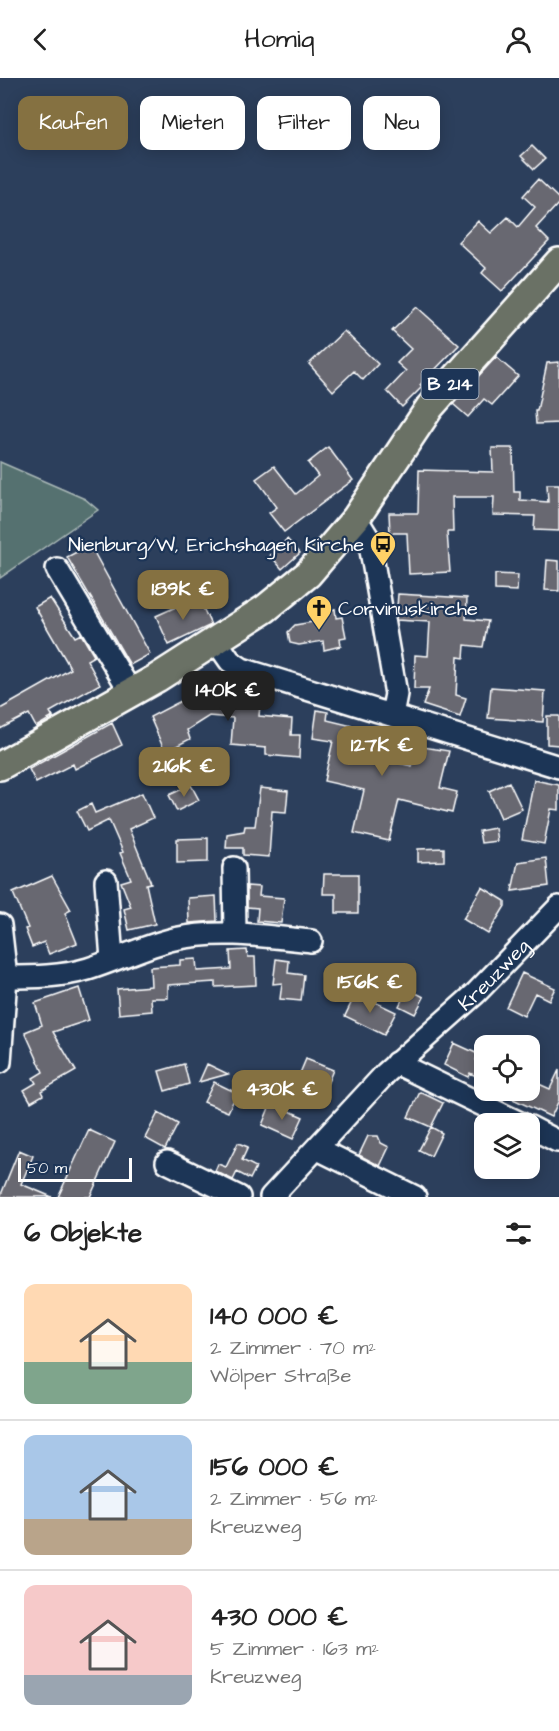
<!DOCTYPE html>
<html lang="de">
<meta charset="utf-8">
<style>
body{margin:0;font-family:"Architects Daughter",sans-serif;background:#f2f2f2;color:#222;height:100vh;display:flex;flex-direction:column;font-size:22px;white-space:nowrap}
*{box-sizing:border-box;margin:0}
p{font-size:20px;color:#767676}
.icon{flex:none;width:33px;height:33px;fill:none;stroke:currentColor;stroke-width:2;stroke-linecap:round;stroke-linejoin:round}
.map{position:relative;height:1119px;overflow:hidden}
.drawer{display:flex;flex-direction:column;background:#fff;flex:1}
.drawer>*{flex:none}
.top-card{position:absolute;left:18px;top:18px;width:524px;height:54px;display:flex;gap:12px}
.fabs{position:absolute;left:474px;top:957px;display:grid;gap:12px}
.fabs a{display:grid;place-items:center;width:66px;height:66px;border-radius:12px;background:#fff;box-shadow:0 3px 15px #0003;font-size:30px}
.scale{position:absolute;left:18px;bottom:15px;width:114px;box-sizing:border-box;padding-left:6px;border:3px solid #fff;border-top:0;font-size:16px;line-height:21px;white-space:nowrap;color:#fff;-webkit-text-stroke:4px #1d3557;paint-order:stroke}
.price{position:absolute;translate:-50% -51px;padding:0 14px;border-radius:12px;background:#857141;color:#fff;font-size:20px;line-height:39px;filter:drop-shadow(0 2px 3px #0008)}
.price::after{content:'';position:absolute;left:50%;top:36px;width:18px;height:14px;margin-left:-9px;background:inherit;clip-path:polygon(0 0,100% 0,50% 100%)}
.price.on{background:#222;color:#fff}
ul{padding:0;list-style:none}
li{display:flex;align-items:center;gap:18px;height:150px;padding:0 24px}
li+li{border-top:2px solid #e0e0e0}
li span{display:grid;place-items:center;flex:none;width:168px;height:120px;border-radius:12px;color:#555}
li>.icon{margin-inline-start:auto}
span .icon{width:72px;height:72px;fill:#fffc;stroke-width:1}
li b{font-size:26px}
h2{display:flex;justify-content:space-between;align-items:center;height:72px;padding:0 24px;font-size:26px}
.pill{padding:0 21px;border-radius:12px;background:#fff;box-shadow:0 3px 15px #0003;font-size:21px;line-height:54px}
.pill.on{background:#857141;color:#fff}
header{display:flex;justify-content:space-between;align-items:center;height:78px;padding:0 24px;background:#fff;font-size:27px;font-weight:600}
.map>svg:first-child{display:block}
.green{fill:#54716f;stroke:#aab8b7;stroke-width:1.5}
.building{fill:#686771;stroke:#fff;stroke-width:1.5}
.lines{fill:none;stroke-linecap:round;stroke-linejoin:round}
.minor-casing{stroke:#fff;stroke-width:26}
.major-casing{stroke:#fff;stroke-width:32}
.minor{stroke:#1d3557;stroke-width:21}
.major{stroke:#6b7165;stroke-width:27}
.labels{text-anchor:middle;stroke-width:4.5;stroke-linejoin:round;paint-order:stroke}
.shield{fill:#1d3557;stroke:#bbc2cd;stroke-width:1.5}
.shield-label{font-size:18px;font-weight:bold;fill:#fff}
.poi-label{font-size:20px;fill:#fff;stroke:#1d3557;text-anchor:end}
.street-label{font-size:20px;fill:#fff;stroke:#1d3557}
</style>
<header><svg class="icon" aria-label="back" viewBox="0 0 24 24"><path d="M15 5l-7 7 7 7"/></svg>Homiq<svg class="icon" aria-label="person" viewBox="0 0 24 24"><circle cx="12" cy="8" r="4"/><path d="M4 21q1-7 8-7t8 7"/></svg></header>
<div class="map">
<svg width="559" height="1119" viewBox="0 0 559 1119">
<rect width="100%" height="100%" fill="#2c3f5c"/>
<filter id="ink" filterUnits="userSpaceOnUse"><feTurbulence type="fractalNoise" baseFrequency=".0167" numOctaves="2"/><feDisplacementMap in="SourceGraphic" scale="12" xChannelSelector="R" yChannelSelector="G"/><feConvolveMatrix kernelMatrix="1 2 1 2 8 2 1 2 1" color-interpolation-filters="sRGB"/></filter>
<g filter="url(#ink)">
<!-- green -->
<path class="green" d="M 0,384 L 85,421 L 98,432 L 0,500 Z"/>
<!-- building -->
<path class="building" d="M 532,68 L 545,81 L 534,91 L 521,78 Z
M 538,101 L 559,121 L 559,125 L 536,150 L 549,163 L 502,213 L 482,195 L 486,190 L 458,164 L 478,143 L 491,155 L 508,139 L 518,149 L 535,129 L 523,118 Z
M 417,229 L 459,267 L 420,307 L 422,309 L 402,329 L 387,313 L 406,293 L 397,285 L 411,271 L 392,253 Z
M 344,253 L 378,286 L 363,302 L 354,293 L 333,313 L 309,286 Z
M 496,279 L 518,298 L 492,327 L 484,321 L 468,339 L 453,326 Z
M 559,284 L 559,345 L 536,346 L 535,333 L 537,333 L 547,285 Z
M 328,369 L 353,402 L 284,454 L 269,435 L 277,429 L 256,401 L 274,388 L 296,416 L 318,398 L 308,385 Z
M 492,370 L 513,370 L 514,414 L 520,414 L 520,422 L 548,424 L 547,406 L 559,406 L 559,453 L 534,452 L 535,438 L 493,437 L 494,419 L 452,419 L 453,454 L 447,454 L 450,494 L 409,496 L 407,455 L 390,455 L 389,435 L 418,435 L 419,392 L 493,394 Z
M 287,461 L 300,475 L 282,491 L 270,477 Z
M 90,467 L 150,576 L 130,587 L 67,479 Z
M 547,482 L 559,483 L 559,513 L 545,512 Z
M 495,496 L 518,497 L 517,513 L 495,512 Z
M 398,516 L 467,520 L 466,541 L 488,543 L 483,569 L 465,567 L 464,580 L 458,579 L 456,617 L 466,620 L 460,639 L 423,627 L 429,611 L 414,611 L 415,577 L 428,578 L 430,544 L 396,542 Z
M 198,519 L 211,547 L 169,567 L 156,538 Z
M 50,520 L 75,559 L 81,556 L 94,578 L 87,582 L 100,606 L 50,634 L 53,639 L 36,649 L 29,636 L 0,651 L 0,631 L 71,591 L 35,529 Z
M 335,531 L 336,540 L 342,539 L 346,559 L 340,560 L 341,568 L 324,572 L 323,563 L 299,567 L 290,565 L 288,554 L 295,547 L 319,543 L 318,534 Z
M 491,609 L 545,613 L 543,644 L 488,640 Z
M 202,612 L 261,616 L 259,638 L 292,641 L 291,657 L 300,657 L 299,680 L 266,677 L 266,670 L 231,667 L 233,640 L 209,638 L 187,652 L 190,661 L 165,674 L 150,639 Z
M 317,632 L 328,634 L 327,642 L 373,653 L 367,678 L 412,688 L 417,668 L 449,673 L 440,710 L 457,714 L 452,735 L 399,722 L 389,763 L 354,755 L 364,712 L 324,703 L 333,663 L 313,660 Z
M 547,638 L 559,638 L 559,667 L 547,666 Z
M 112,645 L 122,667 L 75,691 L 73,686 L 36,705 L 29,691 Z
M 534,702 L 559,707 L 559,732 L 551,731 L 544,766 L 522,762 Z
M 509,704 L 522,731 L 501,740 L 489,713 Z
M 191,707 L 199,722 L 177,733 L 169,717 Z
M 260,710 L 288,713 L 286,734 L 272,733 L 269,779 L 243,777 L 243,770 L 226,770 L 227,756 L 244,753 L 245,748 L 255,748 Z
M 142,715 L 153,740 L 129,751 L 151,805 L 146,806 L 155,846 L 129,852 L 124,831 L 131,829 L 121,804 L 131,801 L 120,775 L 123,774 L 109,742 L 87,753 L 77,733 L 91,726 L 95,735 Z
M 495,750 L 497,763 L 481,765 L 479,753 Z
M 208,760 L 208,784 L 177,785 L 177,761 Z
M 444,770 L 444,783 L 418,784 L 418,771 Z
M 546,780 L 549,808 L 512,813 L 518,784 Z
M 324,796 L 358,796 L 358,835 L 336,835 L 336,816 L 323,816 Z
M 52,798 L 71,832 L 65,835 L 77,865 L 49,876 L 44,864 L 32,869 L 25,851 L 28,850 L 13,815 Z
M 247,808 L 260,809 L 259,818 L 284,820 L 281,845 L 257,843 L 258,830 L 247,829 Z
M 482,809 L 505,823 L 505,828 L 488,856 L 463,841 Z
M 216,818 L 217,843 L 189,845 L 188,820 Z
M 247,872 L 248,879 L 255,879 L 256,907 L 215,909 L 215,904 L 168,907 L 168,920 L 151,920 L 152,933 L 119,936 L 117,911 L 151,908 L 150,889 L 180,887 L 180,882 L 196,881 L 197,893 L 231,891 L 230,873 Z
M 276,881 L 289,883 L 288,895 L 304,897 L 301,923 L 280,921 L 282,905 L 273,906 Z
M 522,895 L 555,910 L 549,922 L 535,915 L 524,938 L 506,929 Z
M 79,910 L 89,942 L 53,954 L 76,993 L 41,1013 L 43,1017 L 31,1024 L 24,1012 L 36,1005 L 33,1000 L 43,994 L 25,954 L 42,947 L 35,925 Z
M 412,913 L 424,919 L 415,936 L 399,928 L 404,918 L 409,920 Z
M 356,915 L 396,934 L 384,957 L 345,938 Z
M 454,965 L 478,976 L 476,982 L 484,987 L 484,1002 L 470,995 L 468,999 L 444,987 Z
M 306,981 L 333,992 L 325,1011 L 298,1000 Z
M 184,986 L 189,1006 L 165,1013 L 159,993 Z
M 207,986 L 228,996 L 199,1004 Z
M 559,992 L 559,1022 L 551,1039 L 494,1012 L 530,1012 L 530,1002 L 550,1011 Z
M 214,1004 L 237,1015 L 228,1034 L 204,1024 Z
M 420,1014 L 443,1025 L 431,1049 L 408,1039 Z
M 271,1025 L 303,1039 L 293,1061 L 262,1047 Z
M 158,1035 L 178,1046 L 165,1071 L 145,1060 Z
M 431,1049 L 442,1055 L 431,1078 L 419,1072 Z
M 89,1052 L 115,1064 L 90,1119 L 58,1119 Z
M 368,1058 L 378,1058 L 381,1065 L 389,1069 L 380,1088 L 359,1077 Z
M 238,1065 L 248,1069 L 242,1082 L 256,1089 L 250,1101 L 237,1094 L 233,1102 L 215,1093 L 218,1086 L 226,1089 Z
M 19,1072 L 33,1078 L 21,1106 L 52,1119 L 0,1119 Z"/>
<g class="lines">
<!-- minor casing -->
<g class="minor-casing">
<g id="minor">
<path d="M 356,440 L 369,461 L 396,616 L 392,637"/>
<path d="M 57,491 L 132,616"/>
<path d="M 216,563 L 230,583 L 242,591 L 559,689"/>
<path d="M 234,790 L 235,855"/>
<path d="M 106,803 L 112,881"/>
<path d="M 0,847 L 6,899 L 0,984"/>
<path d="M 6,899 C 33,899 61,899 88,891 C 117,882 144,868 174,861 C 219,851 265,858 311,863"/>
<path d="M 396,985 L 522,1046"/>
<path d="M 530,1049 L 557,1063"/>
<path d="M 318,1071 L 415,1119"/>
<path d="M 167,1084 L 239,1119"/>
<path id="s1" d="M 271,1119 L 386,995 L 476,915 L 559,829"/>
</g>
</g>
<!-- major casing -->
<g class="major-casing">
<path id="major" d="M 0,688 L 157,600 L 265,531 L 308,496 L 356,440 L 430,329 L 559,184"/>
</g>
<!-- minor -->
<use href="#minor" class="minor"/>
<!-- major -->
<use href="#major" class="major"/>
</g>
</g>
<!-- icons -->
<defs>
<g id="bus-pin" transform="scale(1.35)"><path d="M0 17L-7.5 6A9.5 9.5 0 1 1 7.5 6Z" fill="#ffd166" stroke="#1d3557"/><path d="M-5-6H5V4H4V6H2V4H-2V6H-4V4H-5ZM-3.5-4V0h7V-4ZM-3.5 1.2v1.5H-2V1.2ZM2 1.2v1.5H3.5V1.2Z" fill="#111"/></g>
<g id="church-pin" transform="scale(1.35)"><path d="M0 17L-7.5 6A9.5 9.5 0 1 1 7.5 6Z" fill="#ffd166" stroke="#1d3557"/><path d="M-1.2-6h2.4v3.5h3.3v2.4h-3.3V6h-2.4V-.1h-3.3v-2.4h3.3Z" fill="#111"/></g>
</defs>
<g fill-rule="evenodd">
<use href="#bus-pin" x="383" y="466"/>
<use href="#church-pin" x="319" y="530"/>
</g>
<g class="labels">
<!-- shield labels -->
<rect class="shield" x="421.5" y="291" width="57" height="30" rx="4.5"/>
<g class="shield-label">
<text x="450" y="312">B 214</text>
</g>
<!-- poi labels -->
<g class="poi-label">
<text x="364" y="473">Nienburg/W, Erichshagen Kirche</text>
<text x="338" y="537" text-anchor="start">Corvinuskirche</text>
</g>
<!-- street labels -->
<g class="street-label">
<text dy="7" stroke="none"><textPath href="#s1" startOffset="315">Kreuzweg</textPath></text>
</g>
</g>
</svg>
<div class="fabs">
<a><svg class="icon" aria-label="locate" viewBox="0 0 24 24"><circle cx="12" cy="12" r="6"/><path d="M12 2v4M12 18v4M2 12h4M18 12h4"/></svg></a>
<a><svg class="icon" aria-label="layers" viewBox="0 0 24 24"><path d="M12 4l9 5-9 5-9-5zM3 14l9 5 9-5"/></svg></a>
</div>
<div class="scale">50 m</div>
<b class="price" style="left:183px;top:543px">189K €</b>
<b class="price on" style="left:228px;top:644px">140K €</b>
<b class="price" style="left:382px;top:699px">127K €</b>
<b class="price" style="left:184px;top:720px">216K €</b>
<b class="price" style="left:370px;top:936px">156K €</b>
<b class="price" style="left:282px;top:1043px">430K €</b>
<div class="top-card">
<a class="pill on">Kaufen</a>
<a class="pill">Mieten</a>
<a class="pill">Filter</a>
<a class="pill">Neu</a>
</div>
</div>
<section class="drawer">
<h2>6 Objekte<svg class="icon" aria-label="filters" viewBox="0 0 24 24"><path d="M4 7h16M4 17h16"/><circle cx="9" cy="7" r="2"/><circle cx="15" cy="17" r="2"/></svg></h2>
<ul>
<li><span style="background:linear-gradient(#ffd9b3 65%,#7fa58c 0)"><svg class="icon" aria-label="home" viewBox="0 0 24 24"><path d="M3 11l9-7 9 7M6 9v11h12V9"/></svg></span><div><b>140 000 €</b><p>2 Zimmer · 70 m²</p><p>Wölper Straße</p></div></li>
<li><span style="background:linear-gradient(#a9c7e8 70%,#b9a48a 0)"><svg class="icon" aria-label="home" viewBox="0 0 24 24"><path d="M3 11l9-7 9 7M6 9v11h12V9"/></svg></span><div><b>156 000 €</b><p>2 Zimmer · 56 m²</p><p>Kreuzweg</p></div></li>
<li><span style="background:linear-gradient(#f6c9c9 75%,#9aa5b1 0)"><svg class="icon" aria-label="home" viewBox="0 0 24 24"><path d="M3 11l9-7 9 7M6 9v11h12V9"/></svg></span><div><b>430 000 €</b><p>5 Zimmer · 163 m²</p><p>Kreuzweg</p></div></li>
</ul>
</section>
